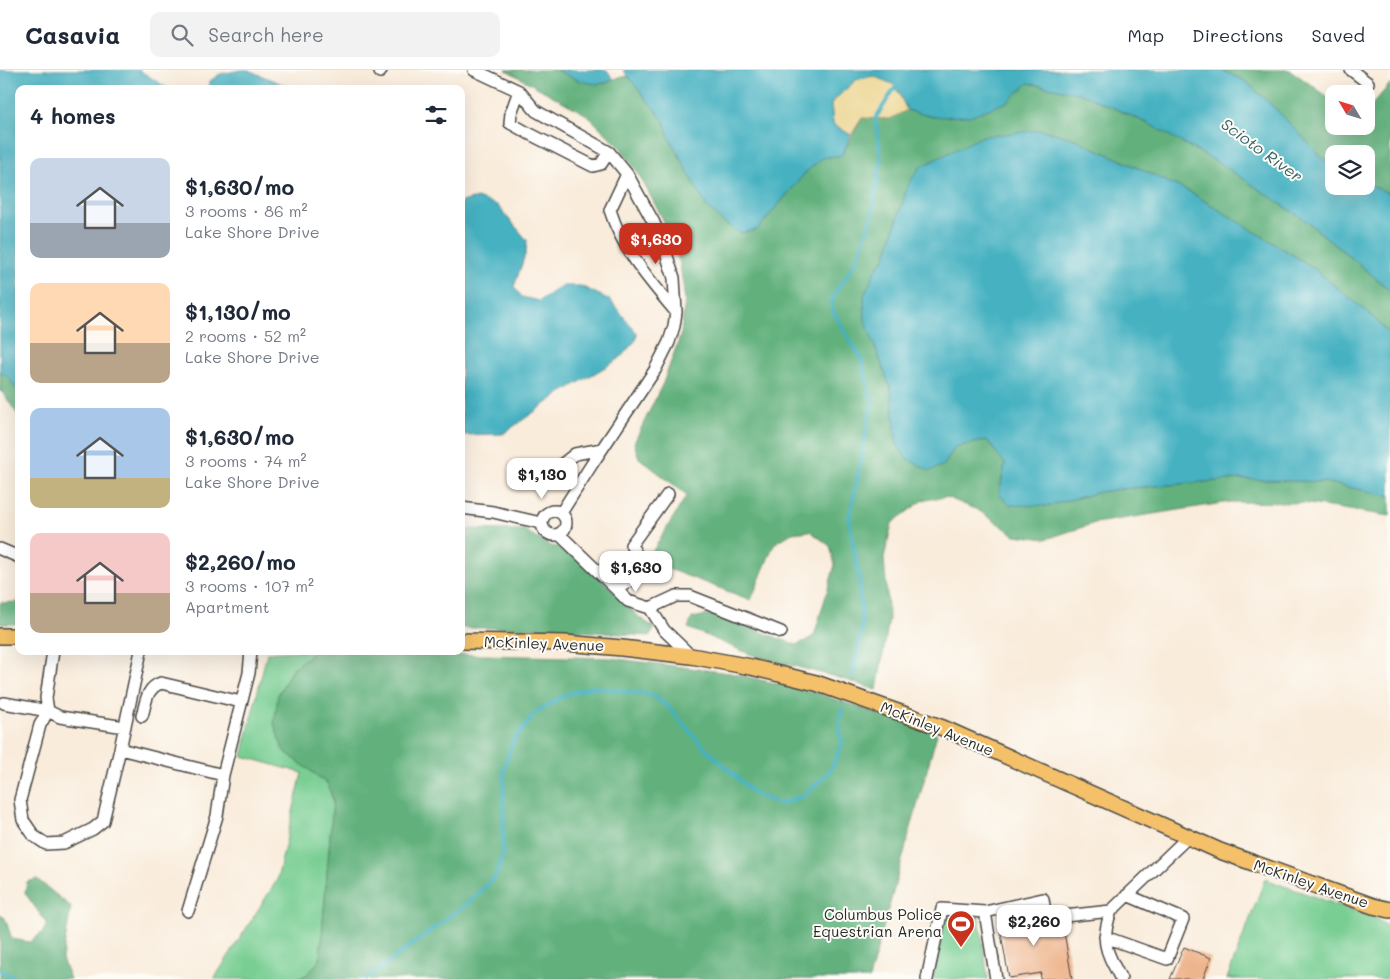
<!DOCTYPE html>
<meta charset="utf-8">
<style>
body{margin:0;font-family:Mali,sans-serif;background:#f2f2f3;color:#1f2937;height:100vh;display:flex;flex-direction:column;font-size:19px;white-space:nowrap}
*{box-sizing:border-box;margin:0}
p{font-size:16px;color:#747a83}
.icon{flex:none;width:28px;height:28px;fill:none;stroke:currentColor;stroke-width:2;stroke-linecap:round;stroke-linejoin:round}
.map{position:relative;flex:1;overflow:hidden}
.panel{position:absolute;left:15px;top:15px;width:450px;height:570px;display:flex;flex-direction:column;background:#fff;border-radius:10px;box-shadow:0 5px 20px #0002}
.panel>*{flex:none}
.needle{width:32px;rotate:308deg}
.buttons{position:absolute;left:1325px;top:15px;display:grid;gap:10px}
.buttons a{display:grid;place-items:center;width:50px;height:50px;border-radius:10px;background:#fff;box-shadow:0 5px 20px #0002;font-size:25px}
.price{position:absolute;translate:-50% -42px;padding:0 11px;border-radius:10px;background:#fff;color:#222;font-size:16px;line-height:32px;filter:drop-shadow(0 1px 2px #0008)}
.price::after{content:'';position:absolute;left:50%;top:30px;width:15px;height:11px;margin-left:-8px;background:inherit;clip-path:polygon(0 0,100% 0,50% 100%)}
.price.current{background:#c8321e;color:#fff}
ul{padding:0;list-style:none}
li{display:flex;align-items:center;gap:15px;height:125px;padding:0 15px}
li span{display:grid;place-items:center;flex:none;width:140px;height:100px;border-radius:10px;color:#555}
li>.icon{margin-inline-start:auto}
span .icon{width:60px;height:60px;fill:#fffc;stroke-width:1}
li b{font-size:21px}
h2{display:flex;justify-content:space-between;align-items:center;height:60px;padding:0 15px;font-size:21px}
header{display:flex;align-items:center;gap:30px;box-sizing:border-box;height:70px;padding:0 25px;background:#fff;border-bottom:1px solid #e0e1e3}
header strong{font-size:24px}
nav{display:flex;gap:28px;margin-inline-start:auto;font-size:18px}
.search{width:350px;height:45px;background:#f2f2f3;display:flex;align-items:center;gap:12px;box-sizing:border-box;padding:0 18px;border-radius:10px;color:#747a83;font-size:19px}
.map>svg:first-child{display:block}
.green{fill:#78ce93;stroke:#527c5f}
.forest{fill:#62b17d;stroke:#466e54}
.sand{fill:#eeda9e;stroke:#8c8264}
.water{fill:#44b1c1;stroke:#386e76}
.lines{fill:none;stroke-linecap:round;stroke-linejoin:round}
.stream{stroke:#44b1c1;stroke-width:4}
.building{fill:#eeb48c}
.minor-casing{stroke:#4a4845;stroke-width:14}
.major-casing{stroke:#4a4845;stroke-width:18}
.minor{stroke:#fff;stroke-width:11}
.major{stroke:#f4c16a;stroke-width:15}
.labels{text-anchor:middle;stroke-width:4;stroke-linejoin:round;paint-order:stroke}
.street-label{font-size:15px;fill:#2b2b2b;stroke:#fdfcf7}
.poi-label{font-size:15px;fill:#2b2b2b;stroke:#fdfcf7;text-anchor:end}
.water-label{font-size:16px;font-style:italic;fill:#356167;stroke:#fdfcf7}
</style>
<header>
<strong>Casavia</strong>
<div class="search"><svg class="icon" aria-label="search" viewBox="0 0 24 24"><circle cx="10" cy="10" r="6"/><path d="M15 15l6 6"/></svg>Search here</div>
<nav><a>Map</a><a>Directions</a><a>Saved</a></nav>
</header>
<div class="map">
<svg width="1390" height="909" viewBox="0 0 1390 909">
<rect width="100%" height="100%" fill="#fdfcf7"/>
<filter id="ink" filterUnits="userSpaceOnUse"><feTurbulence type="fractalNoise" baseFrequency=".02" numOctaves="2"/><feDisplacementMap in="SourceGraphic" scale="10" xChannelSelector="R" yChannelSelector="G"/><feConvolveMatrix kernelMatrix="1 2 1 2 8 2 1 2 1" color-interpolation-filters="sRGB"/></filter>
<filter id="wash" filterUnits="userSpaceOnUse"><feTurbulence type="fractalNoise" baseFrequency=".0096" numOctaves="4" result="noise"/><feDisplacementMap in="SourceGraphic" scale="20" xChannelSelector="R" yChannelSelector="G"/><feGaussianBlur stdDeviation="1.12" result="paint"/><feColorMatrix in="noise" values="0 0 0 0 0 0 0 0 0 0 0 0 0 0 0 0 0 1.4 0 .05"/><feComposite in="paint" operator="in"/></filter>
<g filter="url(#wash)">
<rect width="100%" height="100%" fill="#f9ecdb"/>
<!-- green -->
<path class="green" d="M 297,581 L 315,581 L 292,599 L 278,625 L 283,680 L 328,714 L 333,730 L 320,889 L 308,904 L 297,909 L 214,909 L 277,810 L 302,703 L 242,686 L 267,583 Z
M 1265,809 L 1377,849 L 1390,858 L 1390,897 L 1386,909 L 1227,909 Z
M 945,847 L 979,847 L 988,909 L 933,909 Z"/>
<!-- forest -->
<path class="forest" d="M 506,0 L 556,0 L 572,7 L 606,14 L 613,9 L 628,6 L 664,51 L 669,67 L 707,137 L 726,154 L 741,163 L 757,160 L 805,103 L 822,88 L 842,85 L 862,48 L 890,49 L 907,40 L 933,47 L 1007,32 L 1028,13 L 1083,24 L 1149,54 L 1224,96 L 1308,152 L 1385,216 L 1390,220 L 1390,265 L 1374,248 L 1312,197 L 1190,122 L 1075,69 L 1042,60 L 908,115 L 886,186 L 875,201 L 865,250 L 891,319 L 897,375 L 944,395 L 955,377 L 987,370 L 1005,394 L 999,425 L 1046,436 L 1100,422 L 1120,419 L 1240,409 L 1324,412 L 1390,426 L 1390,446 L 1302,433 L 1230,432 L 1095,453 L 1046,469 L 1015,465 L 978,440 L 946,427 L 923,430 L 892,453 L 884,488 L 889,549 L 877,620 L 836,607 L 752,585 L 688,558 L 692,548 L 712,544 L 797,575 L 814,566 L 835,495 L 830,476 L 810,461 L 792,463 L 774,474 L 751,530 L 671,500 L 658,498 L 652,482 L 687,425 L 639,388 L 634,373 L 663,313 L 681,264 L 685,230 L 680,194 L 666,155 L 637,101 L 620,77 L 587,45 Z
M 1221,0 L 1290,0 L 1334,31 L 1334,56 L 1366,56 L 1366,42 L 1390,14 L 1390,124 L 1366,113 L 1366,84 L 1334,84 L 1334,97 L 1328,94 L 1275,38 L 1245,11 Z
M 0,302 C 21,312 19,328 19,347 L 4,324 L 0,321 Z
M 461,459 L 524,460 L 551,476 L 572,479 L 640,548 L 655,558 L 650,566 L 534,558 L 461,558 Z
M 19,532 L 19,554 L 0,554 L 0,533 Z
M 315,581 L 610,588 L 730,603 L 814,622 L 937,664 L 869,909 L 297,909 L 308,904 L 320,889 L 333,730 L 328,714 L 283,680 L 274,654 L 278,625 L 292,599 Z
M 37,809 L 71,837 L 62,889 L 70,909 L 0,909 L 0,845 L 5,848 L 12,869 L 30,872 L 43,862 L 47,854 L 25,823 L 27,812 Z"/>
<!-- sand -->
<path class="sand" d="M 873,6 L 895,15 L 907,40 L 890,49 L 862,48 L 851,65 L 833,54 L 831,33 L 855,10 Z"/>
<!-- water -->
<path class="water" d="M 0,0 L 139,0 L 169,19 L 19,19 L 19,322 L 7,306 L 0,302 Z
M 241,0 L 248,0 L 294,19 L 209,19 L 210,11 L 220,4 Z
M 556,0 L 607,0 L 613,9 C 595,21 574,8 556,0 Z
M 623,0 L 1221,0 L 1245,11 L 1275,38 L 1328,94 L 1334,97 L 1334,116 L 1366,116 L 1366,113 L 1390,124 L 1390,220 L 1308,152 L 1224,96 L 1149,54 L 1083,24 L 1028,13 L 1007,32 L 970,46 L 933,47 L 907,40 L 895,15 L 873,6 L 856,10 L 831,33 L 833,54 L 851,65 L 842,85 L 822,88 L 805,103 L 757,160 L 741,163 L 726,154 L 707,137 L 669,67 L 664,51 Z
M 1042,60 L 1075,69 L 1190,122 L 1312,197 L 1374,248 L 1390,265 L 1390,426 L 1324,412 L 1240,409 L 1120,419 L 1100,422 L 1046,436 L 1010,435 L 999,425 L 1005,394 L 987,370 L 955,377 L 944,395 L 930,401 L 907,389 L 897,375 L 891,319 L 865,250 L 864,226 L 875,201 L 886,186 L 908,115 L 920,97 L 983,66 Z
M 477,128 L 497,135 L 527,170 L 526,182 L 514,217 L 522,227 L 539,231 L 561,216 L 581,216 L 610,230 L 637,263 L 636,270 L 619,289 L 561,323 L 503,364 L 461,365 L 461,132 Z"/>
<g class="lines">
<!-- stream -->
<path class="stream" d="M 853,607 L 862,556 L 859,508 L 849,450 L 872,333 L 862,290 L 833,241 L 832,227 L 856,192 L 872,147 L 881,88 L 875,49 L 898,13
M 0,900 L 18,909
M 366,909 L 469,832 L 495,807 L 503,785 L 504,698 L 512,673 L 536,642 L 567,624 L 593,617 L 652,625 L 667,636 L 704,677 L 756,725 L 780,734 L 805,725 L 830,701 L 842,674 L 839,653 L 842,639"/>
</g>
<g id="blocks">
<!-- building -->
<path class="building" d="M 1036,838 L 1040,860 L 1063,856 L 1072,909 L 1040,909 L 1041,903 L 1009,908 L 998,847 Z
M 1184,877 L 1211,888 L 1203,909 L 1170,909 Z"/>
</g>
</g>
<g filter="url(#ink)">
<use href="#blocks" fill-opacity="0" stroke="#4a4845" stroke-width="1"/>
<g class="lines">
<!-- minor casing -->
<g class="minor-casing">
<path id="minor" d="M 474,0 L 519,21 L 536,41 L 609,82 L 627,104 L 654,153 L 665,180 L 674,208 L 676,242 L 674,256 L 669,272 L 655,300 L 592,394 L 561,443
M 1351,0 L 1368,13
M 380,2 L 381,0
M 519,21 L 511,43 L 510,53 L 528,63 L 593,96 L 601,94 L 609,82
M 627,104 L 610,140 C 622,179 650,211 676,242
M 551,403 L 575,384 L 602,379
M 461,438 L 493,442 L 541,453
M542 453a12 12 0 1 1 24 0a12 12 0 1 1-24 0Z
M 559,464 L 616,519 C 629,512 638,508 641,492 L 631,475 L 668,424
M 0,479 L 19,487
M 616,519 L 628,531 L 650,538 L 664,560 L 691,586
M 650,538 L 676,526 L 690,526 L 781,562
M 53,581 L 46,628 L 48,641 L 60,647 L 125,657
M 141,581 L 120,679 L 223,705 L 249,603 L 251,581
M 4,633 L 48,641 L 40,655 L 20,730 L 23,750 L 34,766 L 46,774 L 64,773 L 93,759 L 103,751 L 120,679
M 142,646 C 146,633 146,618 161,613 L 241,632
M 188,841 L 217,746 L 223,705
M 1105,867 L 1167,889 L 1183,849 L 1127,825
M 927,909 L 942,839 L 985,842
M 996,909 L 985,842 L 1043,829 L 1046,848 L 1111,841
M 1121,909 C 1106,881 1100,873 1111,841 L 1188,767"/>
</g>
<!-- major casing -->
<g class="major-casing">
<path id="major" d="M 0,566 L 19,566
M 461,571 L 565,573 L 622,578 L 691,586 L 751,597 L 816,613 L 943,658 L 1220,781 L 1373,836 L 1390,840"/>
</g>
<!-- minor -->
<use href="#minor" class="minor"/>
<!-- major -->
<use href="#major" class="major"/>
</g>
</g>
<!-- icons -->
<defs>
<g id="stadium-pin" transform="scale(1.4375)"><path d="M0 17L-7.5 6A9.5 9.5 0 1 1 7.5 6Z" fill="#c8321e" stroke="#fdfcf7"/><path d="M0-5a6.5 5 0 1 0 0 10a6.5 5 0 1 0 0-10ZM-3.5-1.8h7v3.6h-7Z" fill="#fff"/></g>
</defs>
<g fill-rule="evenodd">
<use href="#stadium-pin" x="961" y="854"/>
</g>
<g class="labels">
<!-- street labels -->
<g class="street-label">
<text transform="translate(544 574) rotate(2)" y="5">McKinley Avenue</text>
<text transform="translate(937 659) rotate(22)" y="5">McKinley Avenue</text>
<text transform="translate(1311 814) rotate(19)" y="5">McKinley Avenue</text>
</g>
<!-- poi labels -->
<g class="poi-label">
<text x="942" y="850">Columbus Police<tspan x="942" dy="17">Equestrian Arena</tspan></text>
</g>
<!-- water labels -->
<g class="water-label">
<text transform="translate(1262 80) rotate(36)" y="6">Scioto River</text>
</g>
</g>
</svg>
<div class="buttons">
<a><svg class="needle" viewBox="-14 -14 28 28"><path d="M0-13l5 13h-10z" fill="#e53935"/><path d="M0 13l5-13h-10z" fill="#747a83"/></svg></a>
<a><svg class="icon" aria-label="layers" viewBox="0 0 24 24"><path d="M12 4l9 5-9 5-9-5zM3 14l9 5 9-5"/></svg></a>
</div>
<b class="price current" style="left:656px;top:195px">$1,630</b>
<b class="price" style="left:542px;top:430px">$1,130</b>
<b class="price" style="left:636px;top:523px">$1,630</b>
<b class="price" style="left:1034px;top:877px">$2,260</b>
<section class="panel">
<h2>4 homes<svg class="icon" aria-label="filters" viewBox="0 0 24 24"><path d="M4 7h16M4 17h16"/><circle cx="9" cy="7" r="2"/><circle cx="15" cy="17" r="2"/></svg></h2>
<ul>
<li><span style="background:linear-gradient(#c9d6e8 65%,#9aa5b1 0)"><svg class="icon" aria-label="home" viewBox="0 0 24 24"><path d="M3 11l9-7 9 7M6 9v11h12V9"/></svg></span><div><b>$1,630/mo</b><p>3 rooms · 86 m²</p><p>Lake Shore Drive</p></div></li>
<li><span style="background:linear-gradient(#ffd9b3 60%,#b9a48a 0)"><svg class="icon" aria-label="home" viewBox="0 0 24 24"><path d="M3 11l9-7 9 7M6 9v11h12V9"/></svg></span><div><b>$1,130/mo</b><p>2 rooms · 52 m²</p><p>Lake Shore Drive</p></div></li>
<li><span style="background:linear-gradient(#a9c7e8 70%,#c2b280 0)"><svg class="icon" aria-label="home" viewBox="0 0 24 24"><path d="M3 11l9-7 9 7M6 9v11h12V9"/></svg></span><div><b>$1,630/mo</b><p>3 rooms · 74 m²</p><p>Lake Shore Drive</p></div></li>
<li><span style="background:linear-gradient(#f6c9c9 60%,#b9a48a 0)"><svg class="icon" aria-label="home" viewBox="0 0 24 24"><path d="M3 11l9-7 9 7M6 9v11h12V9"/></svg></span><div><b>$2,260/mo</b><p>3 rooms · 107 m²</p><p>Apartment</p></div></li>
</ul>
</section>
</div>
